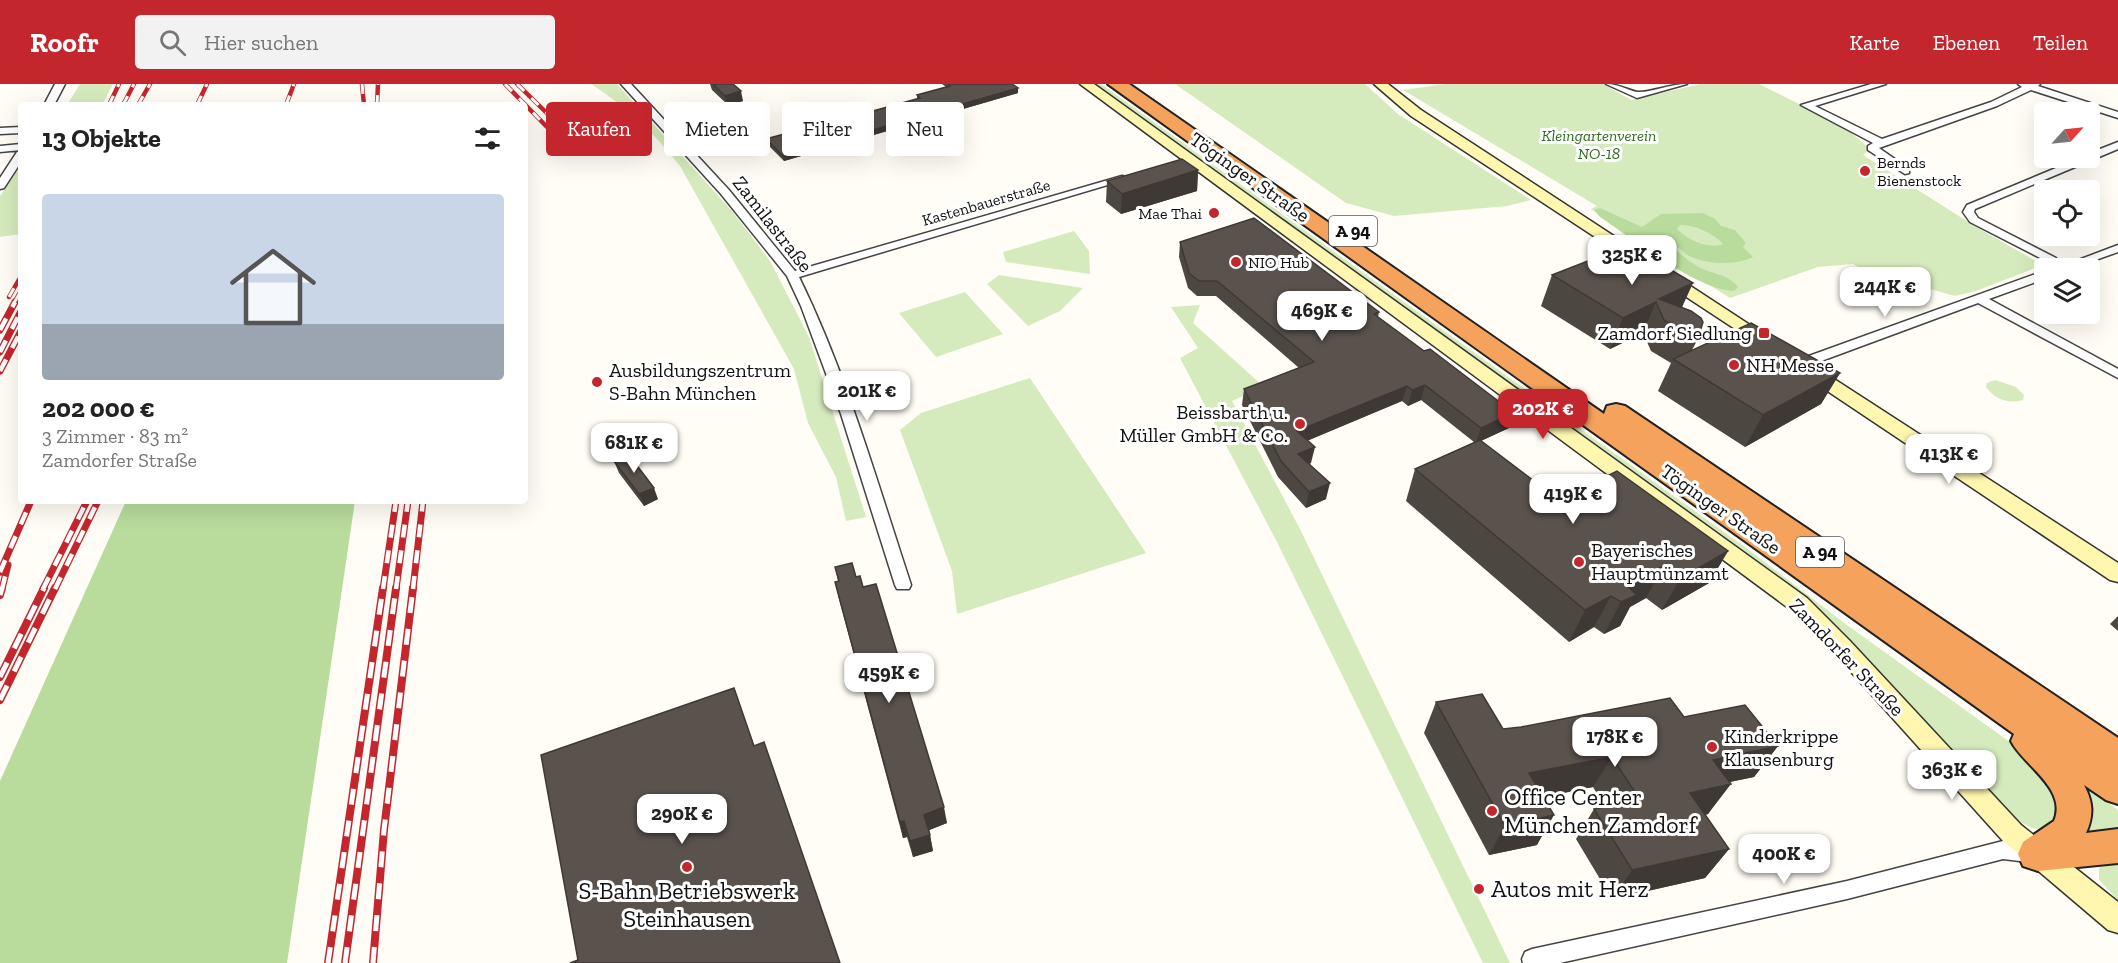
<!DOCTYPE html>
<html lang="de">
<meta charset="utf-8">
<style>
body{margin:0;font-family:"Zilla Slab",serif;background:#f2f2f2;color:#222;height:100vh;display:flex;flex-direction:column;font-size:22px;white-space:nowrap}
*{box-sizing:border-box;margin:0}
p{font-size:20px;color:#767676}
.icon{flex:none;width:33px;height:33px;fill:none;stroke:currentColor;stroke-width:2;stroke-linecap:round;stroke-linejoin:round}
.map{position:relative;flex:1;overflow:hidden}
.drawer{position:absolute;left:18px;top:18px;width:510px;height:402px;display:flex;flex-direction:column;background:#fff;border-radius:6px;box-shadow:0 6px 24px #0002}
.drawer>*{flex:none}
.guide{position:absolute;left:546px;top:18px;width:570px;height:54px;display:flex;gap:12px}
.needle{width:39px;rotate:63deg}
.controls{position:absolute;left:2034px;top:18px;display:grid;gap:12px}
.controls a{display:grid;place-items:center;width:66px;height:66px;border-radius:6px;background:#fff;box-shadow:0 6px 24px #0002;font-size:30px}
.price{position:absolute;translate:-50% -51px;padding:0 14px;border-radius:12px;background:#fff;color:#222;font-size:20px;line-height:39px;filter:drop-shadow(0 2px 3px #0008)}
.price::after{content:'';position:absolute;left:50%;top:36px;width:18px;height:14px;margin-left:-9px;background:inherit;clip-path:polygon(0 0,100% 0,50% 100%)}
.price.selected{background:#c4262e;color:#fff}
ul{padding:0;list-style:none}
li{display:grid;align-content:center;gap:12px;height:318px;padding:0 24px}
li span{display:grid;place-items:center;height:186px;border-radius:6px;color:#555}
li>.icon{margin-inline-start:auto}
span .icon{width:108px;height:108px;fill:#fffc;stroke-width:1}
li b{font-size:26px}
h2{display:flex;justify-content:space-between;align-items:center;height:72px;padding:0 24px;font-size:26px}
.chip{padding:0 21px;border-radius:6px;background:#fff;box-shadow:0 6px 24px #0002;font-size:21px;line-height:54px}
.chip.selected{background:#c4262e;color:#fff}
header{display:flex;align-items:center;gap:36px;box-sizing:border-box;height:84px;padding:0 30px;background:#c4262e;color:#fff}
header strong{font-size:28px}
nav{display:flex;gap:33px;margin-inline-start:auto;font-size:21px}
.search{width:420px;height:54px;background:#f2f2f2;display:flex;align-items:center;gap:15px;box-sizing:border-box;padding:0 21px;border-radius:6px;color:#767676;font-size:22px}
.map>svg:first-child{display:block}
.green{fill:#d5ebbd}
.forest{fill:#b9dc9c;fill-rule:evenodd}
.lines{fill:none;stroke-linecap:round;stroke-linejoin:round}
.street-casing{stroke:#444;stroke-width:3}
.secondary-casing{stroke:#333;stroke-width:3}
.highway-casing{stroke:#222;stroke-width:4}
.street{fill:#fff;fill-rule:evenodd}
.secondary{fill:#fff6b0;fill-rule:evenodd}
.highway{fill:#f5a25d;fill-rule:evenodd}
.rail-far2-casing{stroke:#c4262e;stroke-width:4.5}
.rail-far1-casing{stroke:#c4262e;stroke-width:7}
.rail-casing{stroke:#c4262e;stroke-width:8}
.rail-far2{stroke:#fff;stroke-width:3;stroke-dasharray:10;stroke-linecap:butt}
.rail-far1{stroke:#fff;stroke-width:4.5;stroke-dasharray:13;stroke-linecap:butt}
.rail{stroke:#fff;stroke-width:5;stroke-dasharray:16;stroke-linecap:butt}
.wall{fill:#4d4742}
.shaded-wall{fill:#3f3936}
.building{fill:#5a524d;stroke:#3f3936;stroke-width:1.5}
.poi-dot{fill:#c4262e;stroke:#fff;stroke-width:2}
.labels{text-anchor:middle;stroke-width:6;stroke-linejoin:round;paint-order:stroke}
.far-park-label{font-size:16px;font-style:italic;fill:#2f6b1f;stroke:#fff}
.far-poi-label{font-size:16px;fill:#111;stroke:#fff;text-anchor:start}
.far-street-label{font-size:16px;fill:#111;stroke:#fff}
.shield{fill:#fff;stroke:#585858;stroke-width:1.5}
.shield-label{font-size:18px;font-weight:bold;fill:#111}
.street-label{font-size:20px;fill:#111;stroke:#fff}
.poi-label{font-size:20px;fill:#111;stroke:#fff;text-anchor:start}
.near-poi-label{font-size:24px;fill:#111;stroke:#fff;text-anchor:start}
</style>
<header>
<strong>Roofr</strong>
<div class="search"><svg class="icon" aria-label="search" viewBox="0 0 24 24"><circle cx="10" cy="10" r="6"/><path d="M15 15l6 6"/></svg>Hier suchen</div>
<nav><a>Karte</a><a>Ebenen</a><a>Teilen</a></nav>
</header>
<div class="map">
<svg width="2118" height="879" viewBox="0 0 2118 879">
<rect width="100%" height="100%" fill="#fffdf5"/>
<!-- green -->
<path class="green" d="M 80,0 L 113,0 L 102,21 L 67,21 Z
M 591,0 L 617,0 L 732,127 L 770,177 L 809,253 L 866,433 L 846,437 L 836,393 L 808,339 L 794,285 L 680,82 C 654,49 626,22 591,0 Z
M 1094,0 L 1101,0 L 1753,469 L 1847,541 L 2007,656 L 2039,683 L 2050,699 L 2058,725 C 2045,756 2030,746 2008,728 L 1841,546 L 1816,525 Z
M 1175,0 L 1365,0 L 1398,30 L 1531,116 L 1507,122 L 1394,132 L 1346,119 Z
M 1445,0 L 1603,0 L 1631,16 L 1701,0 L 1759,0 L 1843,42 L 1870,65 L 1863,71 L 1976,143 L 2043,181 L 1976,207 L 1955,212 L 1884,192 L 1878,194 L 1853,180 L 1818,183 L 1730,214 L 1591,125 L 1597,122 L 1403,6 Z
M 21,81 L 21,150 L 0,153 L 0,112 Z
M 1074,147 L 1089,167 L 1090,190 L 1006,178 L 1003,168 Z
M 999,191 L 1083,204 L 1060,227 L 1028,242 L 987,200 Z
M 965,208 L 1003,250 L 936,273 L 899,229 Z
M 1200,221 L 1193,239 L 1264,303 L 1232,317 L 1300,445 L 1510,879 L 1483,879 L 1276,456 L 1180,274 L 1198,264 L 1171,223 Z
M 1030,294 L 1146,469 L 957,530 L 952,487 L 900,346 L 921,329 Z
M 1995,296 L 2016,303 L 2024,311 L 2023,316 C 2008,320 1996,316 1986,303 L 1987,299 Z
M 2084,700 L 2118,726 L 2118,748 L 2087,749 C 2093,732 2088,717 2084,700 Z
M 2118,774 L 2118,816 L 2099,796 L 2099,784 L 2108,776 Z"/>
<!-- forest -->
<path class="forest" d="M 1600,124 L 1642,143 L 1661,130 L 1703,129 L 1715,135 L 1721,142 L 1735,146 L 1746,159 L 1743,163 L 1753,173 C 1735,182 1704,181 1686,170 C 1679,165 1675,158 1666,156 L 1667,159 C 1678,167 1687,177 1699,183 C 1713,191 1727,189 1738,203 L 1734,207 C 1697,206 1633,155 1600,133 L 1594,126 ZM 1680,141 C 1696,141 1713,149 1723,160 C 1707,165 1689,157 1677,145 Z
M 126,417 L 355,417 L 287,879 L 0,879 L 0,697 Z"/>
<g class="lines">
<!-- street casing -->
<g class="street-casing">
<path id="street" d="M 55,0 L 65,0 L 54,21 L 44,21 Z
M 621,0 L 631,0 L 729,106 L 795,187 L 1122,92 L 1131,94 L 799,193 C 847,291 877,398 911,501 L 909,505 L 897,505 L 895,501 L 841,330 L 801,222 L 787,192 L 721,110 Z
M 1606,0 C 1621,0 1630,8 1639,8 C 1653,8 1670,0 1687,0 L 1637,14 Z
M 1871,0 L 1886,0 L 1815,22 L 1882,55 L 1991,18 L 2022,3 L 2018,0 L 2040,0 L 2038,2 L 2118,28 L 2118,34 L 2031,6 L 1997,22 L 1879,64 L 1909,85 L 1909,89 L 1905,90 L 1868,66 L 1868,62 L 1873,59 L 1801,21 Z
M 21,43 L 21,49 L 0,50 L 0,44 Z
M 2118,58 L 2118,65 L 1975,125 L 1974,128 L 1978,134 L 2056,174 L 2056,178 L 2048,178 L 1970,138 L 1963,128 L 1967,121 L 2080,74 L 2090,74 L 2090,69 Z
M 21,60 L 21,66 L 0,68 L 0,62 Z
M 21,67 L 21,78 L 4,104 L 0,105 L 0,94 L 17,68 Z
M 2118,161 L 2118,168 L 2073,184 L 2057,184 Z
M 2044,187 L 2044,195 L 1989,215 L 2118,285 L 2118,294 L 1978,219 L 1805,283 L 1800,284 L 1794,280 L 1795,277 Z
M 2003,757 L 2043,764 L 2046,770 L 2043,776 L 2036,779 L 2003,775 L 1847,815 L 1560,879 L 1523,879 L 1522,875 L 1525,868 L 1532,865 L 1847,797 Z"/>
</g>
<!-- secondary casing -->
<g class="secondary-casing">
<path id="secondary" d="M 1080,0 L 1094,0 L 1807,514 L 1850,557 L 2021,741 L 2118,818 L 2118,849 L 2108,846 L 2003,757 L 1834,569 L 1791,526 Z
M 1374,0 L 1388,0 L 1421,26 L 1776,258 L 1773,262 L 1761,262 L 1411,32 Z
M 1808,280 L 1814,282 L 2118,479 L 2118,498 L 2110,496 L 1802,290 L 1799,286 L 1802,282 Z"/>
</g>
<!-- highway casing -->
<g class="highway-casing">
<path id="highway" d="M 1108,0 L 1129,0 L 1604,330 L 1607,322 L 1616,320 L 1625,322 L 2118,654 L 2118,720 L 2106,716 L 2084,701 C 2093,718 2094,731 2086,749 L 2118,745 L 2118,779 L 2038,787 L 2023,782 L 2018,770 L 2023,758 L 2054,737 C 2068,705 2023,681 2011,657 L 2014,650 Z"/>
</g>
<!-- street -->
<use href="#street" class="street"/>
<!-- secondary -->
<use href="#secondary" class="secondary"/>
<!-- highway -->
<use href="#highway" class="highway"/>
<!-- rail-far2 casing -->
<g class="rail-far2-casing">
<path id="rail-far2" d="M 362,0 L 364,21
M 505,0 L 547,43
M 517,0 L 558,40
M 109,21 L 119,0
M 123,21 L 134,0
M 138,21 L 150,0
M 197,21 L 207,0
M 286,21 L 294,0
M 377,21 L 378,0
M 9,213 L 21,192
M 14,219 L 21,207"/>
</g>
<!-- rail-far1 casing -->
<g class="rail-far1-casing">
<path id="rail-far1" d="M 0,246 L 15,218
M 0,268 L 21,227
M 0,287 L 21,247
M 0,488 L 31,417
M 2,505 L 8,481
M 43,505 L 87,417
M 55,505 L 98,417
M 383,505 L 396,417
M 396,505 L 408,417
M 413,505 L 423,417"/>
</g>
<!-- rail casing -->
<g class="rail-casing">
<path id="rail" d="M 0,511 L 2,504
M 0,593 L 44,504
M 0,616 L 55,504
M 328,879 L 383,504
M 345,879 L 396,504
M 373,879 L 384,746 L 413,504"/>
</g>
<!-- rail-far2 -->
<use href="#rail-far2" class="rail-far2"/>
<!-- rail-far1 -->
<use href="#rail-far1" class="rail-far1"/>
<!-- rail -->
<use href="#rail" class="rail"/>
</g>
<!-- wall -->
<path class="wall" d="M 710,0 L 733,0 L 743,17 L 728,21 L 712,6 Z
M 942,0 L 1012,0 L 1018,4 L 1018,9 L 784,77 L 767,60 L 766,55 L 786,51 L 917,15 L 917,11 L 946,3 Z
M 1198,86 L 1197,107 L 1121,130 L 1106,118 L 1107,97 Z
M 1180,158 L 1379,228 L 1378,233 L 1416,261 L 1514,329 L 1509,344 L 1481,357 L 1559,416 L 1728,467 L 1709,499 L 1662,526 L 1646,514 L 1630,523 L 1620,542 L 1604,550 L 1594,543 L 1569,558 L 1406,417 L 1415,385 L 1474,358 L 1421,316 L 1408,322 L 1402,317 L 1307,357 L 1311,379 L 1309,380 L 1326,415 L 1306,424 L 1278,393 L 1242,321 L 1244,305 L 1299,284 L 1216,212 L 1197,212 L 1188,204 L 1179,173 Z
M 1552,191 L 1682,223 L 1698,255 L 1692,266 L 1840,289 L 1821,320 L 1745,363 L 1658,307 L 1671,279 L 1651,267 L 1643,249 L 1610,265 L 1541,222 Z
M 614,377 L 658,415 L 644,422 L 619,389 Z
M 835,483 L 856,493 L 863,503 L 947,739 L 929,746 L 933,767 L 913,773 L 907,753 L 903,754 L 839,515 L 835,498 L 838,497 Z
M 2118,532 L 2118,547 L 2110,540 Z
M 1436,618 L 1503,645 L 1684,633 L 1778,662 L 1754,693 L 1729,698 L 1708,730 L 1705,731 L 1729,765 L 1705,794 L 1612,815 L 1576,755 L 1594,725 L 1605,723 L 1593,703 L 1544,713 L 1537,761 L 1489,771 L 1424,649 Z"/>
<!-- shaded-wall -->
<path class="shaded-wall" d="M 1018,4 L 1018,9 L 784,77 L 783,72 Z
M 741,7 L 743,17 L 728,21 L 725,12 Z
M 1198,86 L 1197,107 L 1121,130 L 1122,110 Z
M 1693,199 L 1679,230 L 1659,215 Z
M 1656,218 L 1643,249 L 1610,265 L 1623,234 Z
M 1840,289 L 1821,320 L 1745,363 L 1763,331 Z
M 1425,301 L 1421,316 L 1408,322 L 1412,306 Z
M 1407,302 L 1402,317 L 1294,362 L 1297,347 Z
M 1514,329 L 1509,344 L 1476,359 L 1481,344 Z
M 1315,363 L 1311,379 L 1295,386 L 1298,370 Z
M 1330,399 L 1326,415 L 1306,424 L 1309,408 Z
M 654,404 L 658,415 L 644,422 L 639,410 Z
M 1728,467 L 1709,499 L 1662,526 L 1680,495 Z
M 1663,482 L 1646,514 L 1630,523 L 1620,542 L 1604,550 L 1621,518 L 1627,502 Z
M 1611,512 L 1594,543 L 1569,558 L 1585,526 Z
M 1778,662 L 1754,693 L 1691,706 L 1713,676 Z
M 1612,673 L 1593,703 L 1513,719 L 1529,689 Z
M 1731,700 L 1708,730 L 1668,739 L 1690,709 Z
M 944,723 L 947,739 L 927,747 L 924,731 Z
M 1554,731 L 1537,761 L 1489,771 L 1505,742 Z
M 904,737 L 907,753 L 903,754 L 900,738 Z
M 930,751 L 933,767 L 913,773 L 910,757 Z
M 1729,765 L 1705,794 L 1612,815 L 1632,786 Z"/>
<!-- building -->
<path class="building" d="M 713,0 L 733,0 L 741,7 L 725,12 Z
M 948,0 L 1012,0 L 1018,4 L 783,72 L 766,55 L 784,50 L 786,51 L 920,14 L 917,11 L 950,2 Z
M 1182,75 L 1198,86 L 1122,110 L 1107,97 Z
M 1254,134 L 1379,228 L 1374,230 L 1416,261 L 1424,267 L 1430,265 L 1514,329 L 1481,344 L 1425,301 L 1412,306 L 1407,302 L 1297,347 L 1315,363 L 1298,370 L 1330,399 L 1309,408 L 1281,377 L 1244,305 L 1314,278 L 1217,197 L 1199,197 L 1189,189 L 1180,158 Z
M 1629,161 L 1693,199 L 1659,215 L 1691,227 L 1701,234 L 1703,238 L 1698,255 L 1664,236 L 1656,218 L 1623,234 L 1552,191 Z
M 1751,239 L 1840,289 L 1763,331 L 1673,275 Z
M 1480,356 L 1559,416 L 1617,387 L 1728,467 L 1680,495 L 1663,482 L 1627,502 L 1637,511 L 1621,518 L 1611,512 L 1585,526 L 1415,385 Z
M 629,371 L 654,404 L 639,410 L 614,377 Z
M 852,479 L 856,493 L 860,492 L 863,503 L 876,500 L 944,723 L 924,731 L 930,751 L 910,757 L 904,737 L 900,738 L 835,498 L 839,497 L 835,483 Z
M 734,604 L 754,662 L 764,658 L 840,879 L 570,879 L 578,876 L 541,671 Z
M 1482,610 L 1503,645 L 1521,643 L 1670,614 L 1684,633 L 1745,621 L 1778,662 L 1713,676 L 1731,700 L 1690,709 L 1729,765 L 1632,786 L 1594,725 L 1640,716 L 1612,673 L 1529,689 L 1554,731 L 1505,742 L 1436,618 Z"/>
<!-- markers -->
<g class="poi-dot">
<circle cx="1865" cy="87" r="6"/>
<circle cx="1214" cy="129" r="6"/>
<circle cx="1236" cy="178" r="6"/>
<rect x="1758" y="243" width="12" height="12" rx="3"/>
<circle cx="1734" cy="281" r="6"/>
<circle cx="597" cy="298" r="6"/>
<circle cx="1300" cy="340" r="6"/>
<circle cx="1579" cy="478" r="6"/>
<circle cx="1712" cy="663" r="6"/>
<circle cx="1492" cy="727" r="6"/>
<circle cx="687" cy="783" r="6"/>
<circle cx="1479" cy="805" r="6"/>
</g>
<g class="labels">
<!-- far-park labels -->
<g class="far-park-label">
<text x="1599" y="57">Kleingartenverein<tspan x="1599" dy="18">NO-18</tspan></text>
</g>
<!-- far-poi labels -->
<g class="far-poi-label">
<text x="1877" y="84">Bernds<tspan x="1877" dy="18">Bienenstock</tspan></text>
<text x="1202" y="135" text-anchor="end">Mae Thai</text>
<text x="1248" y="184">NIO Hub</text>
</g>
<!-- far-street labels -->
<g class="far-street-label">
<text transform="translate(986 118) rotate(-16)" y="6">Kastenbauerstraße</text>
</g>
<!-- shield labels -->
<g class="shield">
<rect x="1329" y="132" width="48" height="30" rx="4.5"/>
<rect x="1796" y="453" width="48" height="30" rx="4.5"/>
</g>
<g class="shield-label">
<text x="1353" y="153">A 94</text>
<text x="1820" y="474">A 94</text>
</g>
<!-- street labels -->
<g class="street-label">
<text transform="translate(1250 93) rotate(35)" y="7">Töginger Straße</text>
<text transform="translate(773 140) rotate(52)" y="7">Zamilastraße</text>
<text transform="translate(1721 425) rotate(35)" y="7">Töginger Straße</text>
<text transform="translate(1847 573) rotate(46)" y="7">Zamdorfer Straße</text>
</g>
<!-- poi labels -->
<g class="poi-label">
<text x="1752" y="256" text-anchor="end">Zamdorf Siedlung</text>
<text x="1746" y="288">NH Messe</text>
<text x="609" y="293">Ausbildungszentrum<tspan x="609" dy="23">S-Bahn München</tspan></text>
<text x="1288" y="335" text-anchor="end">Beissbarth u.<tspan x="1288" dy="23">Müller GmbH &amp; Co.</tspan></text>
<text x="1591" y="473">Bayerisches<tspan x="1591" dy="23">Hauptmünzamt</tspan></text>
<text x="1724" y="659">Kinderkrippe<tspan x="1724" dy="23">Klausenburg</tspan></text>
</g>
<!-- near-poi labels -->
<g class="near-poi-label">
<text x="1504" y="721">Office Center<tspan x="1504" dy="28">München Zamdorf</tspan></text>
<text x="1491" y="813">Autos mit Herz</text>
<text x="687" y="815" text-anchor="middle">S-Bahn Betriebswerk<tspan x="687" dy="28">Steinhausen</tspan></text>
</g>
</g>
</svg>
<div class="controls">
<a><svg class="needle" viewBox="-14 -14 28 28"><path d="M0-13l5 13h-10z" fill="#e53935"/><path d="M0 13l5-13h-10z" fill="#767676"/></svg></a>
<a><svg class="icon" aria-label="locate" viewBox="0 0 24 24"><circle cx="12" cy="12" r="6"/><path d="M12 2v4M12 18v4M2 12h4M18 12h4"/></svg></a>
<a><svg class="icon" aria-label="layers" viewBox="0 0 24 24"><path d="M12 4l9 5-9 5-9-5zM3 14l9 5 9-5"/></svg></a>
</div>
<b class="price" style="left:1632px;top:202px">325K €</b>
<b class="price" style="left:1885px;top:234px">244K €</b>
<b class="price" style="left:1322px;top:258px">469K €</b>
<b class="price" style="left:867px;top:338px">201K €</b>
<b class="price selected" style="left:1543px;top:356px">202K €</b>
<b class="price" style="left:634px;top:390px">681K €</b>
<b class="price" style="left:1949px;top:401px">413K €</b>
<b class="price" style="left:1573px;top:441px">419K €</b>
<b class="price" style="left:889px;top:620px">459K €</b>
<b class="price" style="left:1615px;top:684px">178K €</b>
<b class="price" style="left:1952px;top:717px">363K €</b>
<b class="price" style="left:682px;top:761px">290K €</b>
<b class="price" style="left:1784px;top:801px">400K €</b>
<div class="guide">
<a class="chip selected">Kaufen</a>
<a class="chip">Mieten</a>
<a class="chip">Filter</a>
<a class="chip">Neu</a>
</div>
<section class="drawer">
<h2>13 Objekte<svg class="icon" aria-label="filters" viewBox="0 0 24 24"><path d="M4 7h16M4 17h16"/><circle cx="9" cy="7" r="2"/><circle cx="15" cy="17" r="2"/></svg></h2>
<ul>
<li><span style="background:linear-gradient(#c9d6e8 70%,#9aa5b1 0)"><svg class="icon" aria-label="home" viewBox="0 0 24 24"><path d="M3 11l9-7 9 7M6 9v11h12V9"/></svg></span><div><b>202 000 €</b><p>3 Zimmer · 83 m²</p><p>Zamdorfer Straße</p></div></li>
</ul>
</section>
</div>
